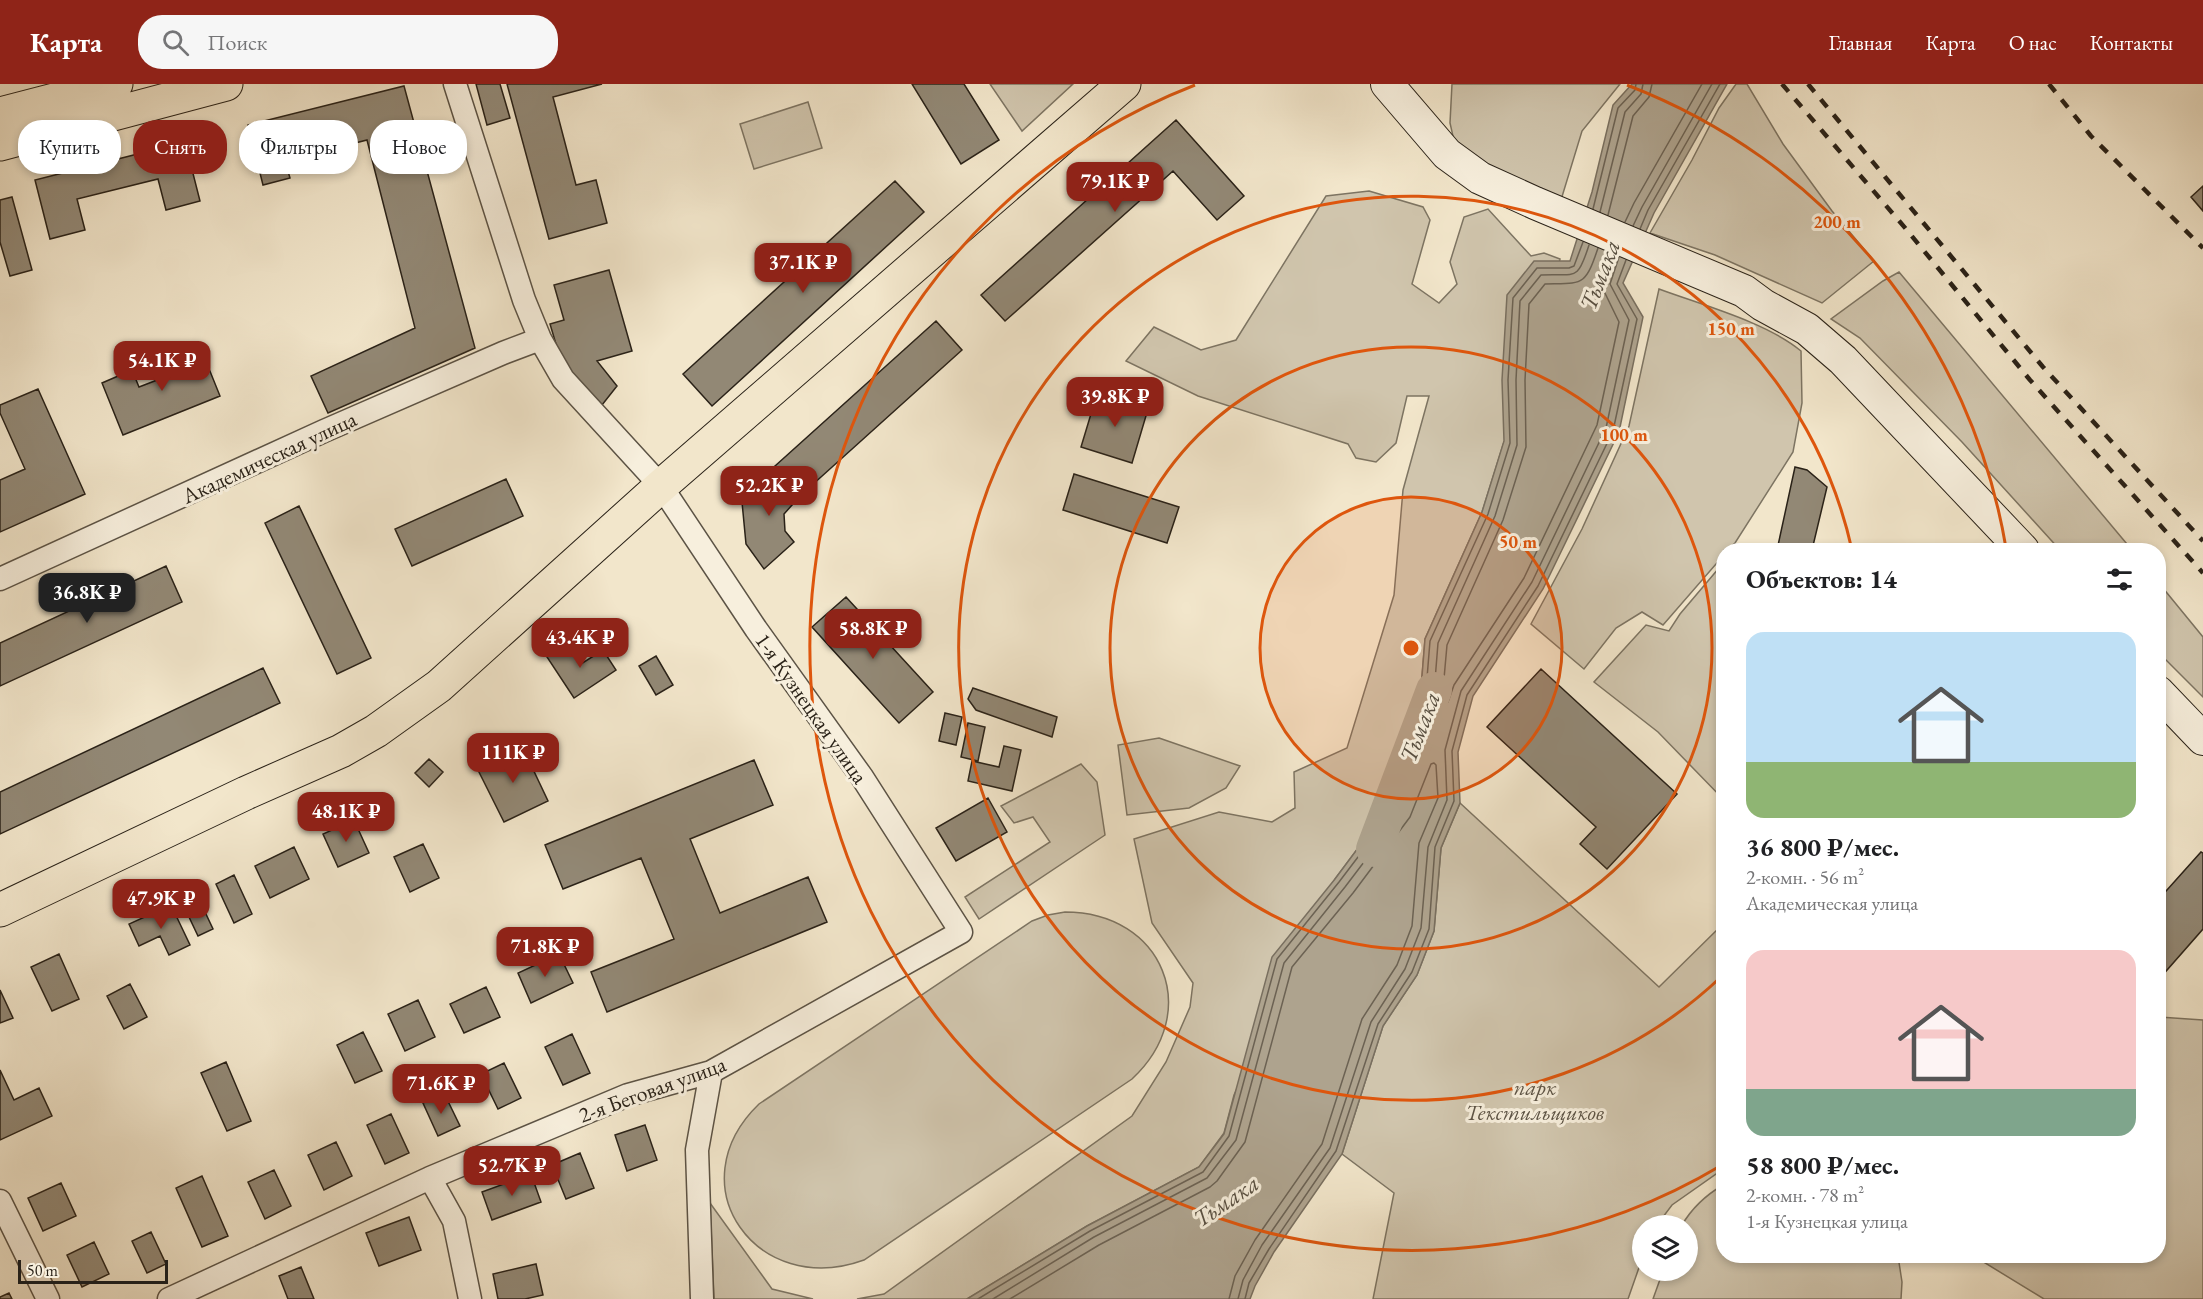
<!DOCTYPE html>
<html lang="ru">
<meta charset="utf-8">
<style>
body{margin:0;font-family:"EB Garamond",serif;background:#f6f6f6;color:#202124;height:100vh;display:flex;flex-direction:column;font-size:22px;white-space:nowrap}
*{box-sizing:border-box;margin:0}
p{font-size:20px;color:#757577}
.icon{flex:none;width:33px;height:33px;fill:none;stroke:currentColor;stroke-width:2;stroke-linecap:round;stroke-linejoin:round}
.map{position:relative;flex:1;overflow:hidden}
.drawer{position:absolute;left:1716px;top:459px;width:450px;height:720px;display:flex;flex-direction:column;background:#fff;border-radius:24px;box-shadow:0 3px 9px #0003}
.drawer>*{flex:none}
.top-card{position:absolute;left:18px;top:36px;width:570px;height:54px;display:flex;gap:12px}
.controls{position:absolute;left:1632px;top:1131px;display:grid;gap:12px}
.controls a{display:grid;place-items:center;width:66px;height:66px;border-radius:50%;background:#fff;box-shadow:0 3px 9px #0003;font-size:30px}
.scale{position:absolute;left:18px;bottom:15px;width:150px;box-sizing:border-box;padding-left:6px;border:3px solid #2a2218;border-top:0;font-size:16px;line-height:21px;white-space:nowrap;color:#2a2218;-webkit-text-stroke:4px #f7efdd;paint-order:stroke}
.price{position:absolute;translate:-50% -51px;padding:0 14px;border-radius:12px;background:#8f2418;color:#fff;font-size:20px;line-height:39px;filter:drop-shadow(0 2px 3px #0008)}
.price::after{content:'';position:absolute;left:50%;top:36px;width:18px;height:14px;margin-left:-9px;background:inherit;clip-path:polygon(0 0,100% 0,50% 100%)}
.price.active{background:#222;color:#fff}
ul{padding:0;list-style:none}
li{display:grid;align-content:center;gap:12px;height:318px;padding:0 30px}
li span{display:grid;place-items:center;height:186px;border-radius:18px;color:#555}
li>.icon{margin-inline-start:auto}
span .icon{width:108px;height:108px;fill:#fffc;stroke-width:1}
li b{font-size:26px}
h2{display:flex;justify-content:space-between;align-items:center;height:72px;padding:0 30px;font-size:26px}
.chip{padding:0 21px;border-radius:24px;background:#fff;box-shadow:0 3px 9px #0003;font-size:21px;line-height:54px}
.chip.active{background:#8f2418;color:#fff}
header{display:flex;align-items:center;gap:36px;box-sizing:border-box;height:84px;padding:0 30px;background:#8f2418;color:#fff}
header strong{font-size:28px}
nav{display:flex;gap:33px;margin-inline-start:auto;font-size:21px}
.search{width:420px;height:54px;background:#f6f6f6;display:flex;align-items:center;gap:15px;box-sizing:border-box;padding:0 21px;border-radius:24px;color:#757577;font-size:22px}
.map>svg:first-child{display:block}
.green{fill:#d0c5ad;stroke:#7d7462;stroke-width:1.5}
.water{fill:#aea38e;stroke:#796f5f;stroke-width:1.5}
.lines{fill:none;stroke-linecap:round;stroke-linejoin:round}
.shore{stroke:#6c6253;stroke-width:1.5}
.river{stroke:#aea38e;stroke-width:36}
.building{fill:#928875;stroke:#2a2218;stroke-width:1.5}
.minor-casing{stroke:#5c5345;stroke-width:25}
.secondary-casing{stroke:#2a2218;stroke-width:34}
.primary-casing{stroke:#2a2218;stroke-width:35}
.minor{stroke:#f7efdd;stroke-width:22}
.secondary{stroke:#f7efdd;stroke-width:32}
.primary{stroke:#f2e6cb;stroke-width:33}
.rail{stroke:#2a2218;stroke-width:4.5;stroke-dasharray:10 10;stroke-linecap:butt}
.ring{fill:none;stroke:#de560d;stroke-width:3}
.labels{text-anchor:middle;stroke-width:6;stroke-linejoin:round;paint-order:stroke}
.street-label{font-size:22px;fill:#2a2218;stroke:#f7efdd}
.park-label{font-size:22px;font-style:italic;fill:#5c5345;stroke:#f7efdd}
.water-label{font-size:24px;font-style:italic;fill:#584f41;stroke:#f7efdd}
.centre{fill:#de560d;stroke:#f7efdd;stroke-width:3}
.ring-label{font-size:18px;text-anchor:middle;font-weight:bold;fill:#de560d;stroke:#f7efdd;stroke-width:6;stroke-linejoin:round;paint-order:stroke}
</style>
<header>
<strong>Карта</strong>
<div class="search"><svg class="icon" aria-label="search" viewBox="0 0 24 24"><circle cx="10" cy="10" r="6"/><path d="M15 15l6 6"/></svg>Поиск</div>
<nav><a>Главная</a><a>Карта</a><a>О нас</a><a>Контакты</a></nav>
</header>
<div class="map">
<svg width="2203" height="1215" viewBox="0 0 2203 1215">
<rect width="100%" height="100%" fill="#f2e6cb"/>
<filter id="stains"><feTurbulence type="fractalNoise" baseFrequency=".00333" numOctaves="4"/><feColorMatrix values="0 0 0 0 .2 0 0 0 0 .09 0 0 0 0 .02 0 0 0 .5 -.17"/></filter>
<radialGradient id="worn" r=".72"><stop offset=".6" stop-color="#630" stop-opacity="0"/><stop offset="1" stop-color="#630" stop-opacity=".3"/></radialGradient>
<!-- green -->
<path class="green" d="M 990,0 L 1073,0 L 1022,47 Z
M 1452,0 L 1620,0 L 1582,47 L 1561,116 L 1457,70 L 1450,39 Z
M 1736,0 L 1747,0 L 1783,60 L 1832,127 L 1874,177 L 1822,219 L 1715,171 L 1650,149 L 1692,76 L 1719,24 Z
M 808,18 L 822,64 L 754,85 L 740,40 Z
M 1369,107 L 1423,123 L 1430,136 L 1412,200 L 1439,219 L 1457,200 L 1450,178 L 1464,133 L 1488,125 L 1531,172 L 1544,169 L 1560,175 L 1528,332 L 1504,358 L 1482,428 L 1425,555 L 1417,654 L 1391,720 L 1335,795 L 1234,1011 L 1224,1049 L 1199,1083 L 1087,1142 L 967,1215 L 857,1215 L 884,1210 L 1132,1032 L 1166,978 L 1190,923 L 1193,899 L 1152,839 L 1134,755 L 1219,728 L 1272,738 L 1295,724 L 1294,688 L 1347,664 L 1394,511 L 1403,406 L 1429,312 L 1407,312 L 1396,359 L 1376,378 L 1356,374 L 1348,360 L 1198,312 L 1126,277 L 1154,243 L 1201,266 L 1236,256 L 1326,112 Z
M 1899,188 L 2132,466 L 2060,466 L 1962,358 L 1860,254 L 1831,235 L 1883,197 Z
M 1659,205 C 1702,221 1766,238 1801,267 L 1802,319 L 1793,368 L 1735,459 L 1728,466 L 1724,466 L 1723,472 L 1663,541 L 1642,528 L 1616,544 L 1584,585 L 1531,540 L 1582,445 L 1629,342 Z
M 1719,484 L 1724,487 L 1724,618 L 1718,624 L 1723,629 L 1723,715 L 1658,648 L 1594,598 L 1646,541 L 1669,547 L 1680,530 Z
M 2158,498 L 2203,553 L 2203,613 L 2159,569 Z
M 1159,654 L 1240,682 L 1226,704 L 1189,724 L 1127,731 L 1118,661 Z
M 1081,680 L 1097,698 L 1105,751 L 979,835 L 965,813 L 1050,758 L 1033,733 L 1014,739 L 1001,722 Z
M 1460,719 L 1659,903 L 1723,840 L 1723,1085 L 1672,1121 L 1657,1141 L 1642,1142 L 1642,1175 L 1628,1215 L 1373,1215 L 1394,1109 L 1342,1070 L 1383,942 L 1417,891 L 1434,847 L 1441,764 Z
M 1065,828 C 1163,828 1204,928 1132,995 L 864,1176 C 757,1215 675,1101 759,1020 L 1032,837 L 1048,831 Z
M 2159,933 L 2203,936 L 2203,1215 L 2044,1215 L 1977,1174 L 1978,1172 L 2158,1172 Z
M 1723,1101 L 1724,1172 L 1898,1172 L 1902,1198 L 1901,1215 L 1653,1215 L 1663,1187 L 1688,1186 L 1688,1142 L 1682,1141 C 1692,1124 1706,1111 1723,1101 Z
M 710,1119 L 772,1205 L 813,1215 L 714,1215 Z"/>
<!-- water -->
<path class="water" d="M 1632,0 L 1727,0 L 1654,129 L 1623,199 L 1643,233 L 1619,348 L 1543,505 L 1473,612 L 1458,668 L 1460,719 L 1441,764 L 1434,847 L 1417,891 L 1383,942 L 1342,1070 L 1274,1168 L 1255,1202 L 1250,1215 L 967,1215 L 1087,1142 L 1199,1083 L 1224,1050 L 1272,873 L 1335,795 L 1391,720 L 1417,654 L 1425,555 L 1482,428 L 1504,357 L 1502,296 L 1507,211 L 1534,177 L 1570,177 L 1592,108 L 1613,21 Z"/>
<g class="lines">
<!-- shore -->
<path class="shore" d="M 1593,125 L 1618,24 L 1635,6 L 1636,0
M 1600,128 L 1625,28 L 1641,10 L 1643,0
M 1608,131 L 1633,32 L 1649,13 L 1652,0
M 1625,138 L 1634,119 L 1702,0
M 1633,142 L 1642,123 L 1712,0
M 1640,145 L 1648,126 L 1720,0
M 1598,164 C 1585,203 1583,199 1545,200 L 1529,220 L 1525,296 L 1526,363 L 1503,436 L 1447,561 L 1442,617 L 1444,620 L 1448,618 L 1454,601 L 1524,494 L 1597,341 L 1619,238 L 1601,201 L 1601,192 L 1611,170
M 978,1215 L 1090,1147 L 1203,1088 L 1229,1052 L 1277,875 L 1339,798 L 1396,723 L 1422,656 L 1430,557 L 1488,430 L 1510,359 L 1508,296 L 1513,214 L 1537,184 L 1569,184 L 1574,182 L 1583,158
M 993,1215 L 1094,1153 L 1207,1094 L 1236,1056 L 1284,879 L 1345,803 L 1402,728 L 1430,659 L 1438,559 L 1495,432 L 1517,361 L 1516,296 L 1520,217 L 1541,191 C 1576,189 1577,199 1589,161
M 1010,1215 L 1099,1161 L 1210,1103 L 1217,1097 L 1245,1058 L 1292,883 L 1353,809 L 1410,733 L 1431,680 L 1434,679 L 1436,681 L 1438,714 L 1419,759 L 1412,842 L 1397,881 L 1362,935 L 1322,1060 L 1255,1156 L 1235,1192 L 1229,1215
M 1238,1215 L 1243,1196 L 1262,1161 L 1330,1064 L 1371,938 L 1405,885 L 1421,844 L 1428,763 L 1447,716 L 1445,666 L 1461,607 L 1532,498 L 1606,344 L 1629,236 L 1610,200 L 1619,173
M 1245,1215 L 1249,1199 L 1269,1165 L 1336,1067 L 1378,940 L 1412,888 L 1429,845 L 1435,763 L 1454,717 L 1452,667 L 1467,611 L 1538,502 L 1613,347 L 1637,235 L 1617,200 L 1626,176"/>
<!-- river -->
<path class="river" d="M 1374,765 L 1434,606"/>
</g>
<!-- building -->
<path class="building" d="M 476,0 L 500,0 L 510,34 L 487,41 Z
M 507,0 L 602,0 L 553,13 L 576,101 L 596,96 L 607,139 L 549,155 Z
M 912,0 L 964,0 L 999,56 L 961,80 Z
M 404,2 L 475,264 L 328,329 L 311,292 L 415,244 L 367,56 L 285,77 L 290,94 L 263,101 L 248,41 Z
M 1176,36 L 1244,112 L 1217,136 L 1173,87 L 1005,237 L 981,211 Z
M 185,58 L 200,117 L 166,126 L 158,95 L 77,115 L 85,146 L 50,155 L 35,96 Z
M 895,97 L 924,128 L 712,322 L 683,290 Z
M 2203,102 L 2203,127 L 2191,113 Z
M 12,113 L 32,186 L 10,192 L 0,158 L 0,116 Z
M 609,186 L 632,267 L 597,277 L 617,302 L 598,326 L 561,277 L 550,240 L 564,236 L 554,201 Z
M 936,237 L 962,266 L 801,411 L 775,382 Z
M 199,260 L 220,312 L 123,351 L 102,299 L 132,286 L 139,303 L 178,288 L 171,271 Z
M 38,305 L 85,410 L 0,448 L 0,396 L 25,385 L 0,329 L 0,321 Z
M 1097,310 L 1148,325 L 1132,379 L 1081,363 Z
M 775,382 L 801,411 L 784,430 L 785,447 L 794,458 L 764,485 L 746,460 L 742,418 Z
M 1795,383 L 1807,386 L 1827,403 L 1812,466 L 1777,466 Z
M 1074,390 L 1179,423 L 1167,459 L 1063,426 Z
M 506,395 L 523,432 L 412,482 L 395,445 Z
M 299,422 L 371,574 L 337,590 L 265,439 Z
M 166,482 L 182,518 L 0,602 L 0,559 Z
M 846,513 L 933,608 L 899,639 L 812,543 Z
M 568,559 L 581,580 L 603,566 L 616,586 L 574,614 L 547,573 Z
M 656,572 L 673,601 L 656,611 L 639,582 Z
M 263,584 L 280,619 L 0,750 L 0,708 Z
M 1541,585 L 1677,710 L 1607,785 L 1580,760 L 1596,743 L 1487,643 Z
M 973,604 L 1057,633 L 1052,653 L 976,626 L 968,615 Z
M 945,629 L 962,633 L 956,661 L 939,657 Z
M 968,639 L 985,643 L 978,677 L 961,673 Z
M 522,662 L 548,717 L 504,738 L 477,684 Z
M 1004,662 L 1021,666 L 1012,707 L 968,697 L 972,677 L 999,683 Z
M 429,675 L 443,688 L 429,703 L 415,689 Z
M 754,676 L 773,721 L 690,755 L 720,829 L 808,793 L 827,838 L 607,928 L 591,888 L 674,855 L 641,774 L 563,805 L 545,761 Z
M 988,714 L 1007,748 L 956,777 L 936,744 Z
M 354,736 L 369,769 L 338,783 L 323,750 Z
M 423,760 L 439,794 L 410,808 L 394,773 Z
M 294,763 L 309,795 L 270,814 L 255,782 Z
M 2201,768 L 2203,769 L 2203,845 L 2160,894 L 2158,816 Z
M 234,791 L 252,830 L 234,839 L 216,800 Z
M 196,809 L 213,845 L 198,852 L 181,816 Z
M 171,821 L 190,861 L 169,871 L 160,852 L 139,862 L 129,840 Z
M 59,870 L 79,915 L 52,927 L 31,883 Z
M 559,870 L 573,899 L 531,919 L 518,889 Z
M 130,900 L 147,933 L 124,945 L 107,912 Z
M 486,903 L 500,933 L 464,949 L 450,920 Z
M 0,906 L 13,934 L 0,939 Z
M 418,916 L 435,953 L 405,967 L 388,930 Z
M 363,948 L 382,987 L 355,999 L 337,961 Z
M 572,950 L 590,989 L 563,1001 L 545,963 Z
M 226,978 L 251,1037 L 227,1047 L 201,989 Z
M 504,979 L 521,1014 L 498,1025 L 481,990 Z
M 0,986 L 14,1016 L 39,1004 L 52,1032 L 0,1056 Z
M 444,1009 L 460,1042 L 438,1052 L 423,1019 Z
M 391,1030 L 409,1069 L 385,1080 L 367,1041 Z
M 645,1041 L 657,1076 L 627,1087 L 615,1051 Z
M 336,1058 L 352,1092 L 324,1106 L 308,1071 Z
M 580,1069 L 594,1104 L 566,1115 L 552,1081 Z
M 274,1086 L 291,1122 L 265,1135 L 248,1098 Z
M 531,1090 L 541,1118 L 492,1136 L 482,1108 Z
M 202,1092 L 228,1152 L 202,1163 L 176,1104 Z
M 61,1099 L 76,1132 L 43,1147 L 28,1114 Z
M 409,1133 L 421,1166 L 379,1182 L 366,1149 Z
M 151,1148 L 166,1180 L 147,1189 L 132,1157 Z
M 94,1158 L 109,1190 L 82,1203 L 67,1171 Z
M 536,1180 L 543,1211 L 525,1215 L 498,1215 L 493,1190 Z
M 301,1183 L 314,1215 L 288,1215 L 279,1192 Z
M 9,1209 L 12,1215 L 0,1215 L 0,1213 Z"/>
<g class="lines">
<!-- minor casing -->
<g class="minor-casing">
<path id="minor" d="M 0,495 L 324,347 L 503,269 L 540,255
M 430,1094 L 454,1137 L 470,1215
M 0,1117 L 48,1215
M 169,1215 L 430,1094 L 628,1011 L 711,988 L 961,848 L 862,693 L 756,545 L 661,402 L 563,295 L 540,255 L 524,216 L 455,0
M 702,1215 L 697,1066 L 711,988"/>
</g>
<!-- secondary casing -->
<g class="secondary-casing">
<path id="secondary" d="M 1387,0 L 1447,70 L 1480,94 L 1535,119 L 1744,207 L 1763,221 L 1807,245 L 1843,276 L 2023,466
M 2158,608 L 2203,655"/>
</g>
<!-- primary casing -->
<g class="primary-casing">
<path id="primary" d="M 0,30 L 116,0
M 0,60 L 226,0
M 0,826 L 246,709 L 341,667 L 376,647 L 439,602 L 661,402 L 1124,0"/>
</g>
<!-- minor -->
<use href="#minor" class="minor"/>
<!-- secondary -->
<use href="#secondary" class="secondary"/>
<!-- primary -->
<use href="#primary" class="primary"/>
<!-- rail -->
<path class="rail" d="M 1782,0 L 1906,145 L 2030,296 L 2203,489
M 1808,0 L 2043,283 L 2203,457
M 2049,0 L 2091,52 L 2203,164"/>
</g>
<!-- distance rings -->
<circle cx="1411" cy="564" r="151" fill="#de560d" fill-opacity=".12"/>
<g class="ring">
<circle cx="1411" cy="564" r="151"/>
<circle cx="1411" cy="564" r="301"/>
<path d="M1722 892A452 452 0 1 1 1852 466"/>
<path d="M1722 1081A603 603 0 1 1 1195 1M1627 1A603 603 0 0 1 2006 464"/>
</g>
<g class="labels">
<!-- street labels -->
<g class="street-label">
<text transform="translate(269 373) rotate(-25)" y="8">Академическая улица</text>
<text transform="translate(812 624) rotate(55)" y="8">1-я Кузнецкая улица</text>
<text transform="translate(652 1005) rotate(-20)" y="8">2-я Беговая улица</text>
</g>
<!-- park labels -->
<g class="park-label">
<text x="1535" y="1011">парк<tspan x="1535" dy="25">Текстильщиков</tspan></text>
</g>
<!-- water labels -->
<g class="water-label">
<text transform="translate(1600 191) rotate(-69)" y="8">Тьмака</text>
<text transform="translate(1420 643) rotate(-69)" y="8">Тьмака</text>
<text transform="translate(1226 1117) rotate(-34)" y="8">Тьмака</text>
</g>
</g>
<circle cx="1411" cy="564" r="9" class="centre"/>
<g class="ring-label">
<text x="1837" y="144">200 m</text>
<text x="1731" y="251">150 m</text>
<text x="1624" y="357">100 m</text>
<text x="1518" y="464">50 m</text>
</g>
<rect width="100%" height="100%" filter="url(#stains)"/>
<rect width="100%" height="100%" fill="url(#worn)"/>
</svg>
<div class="controls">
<a><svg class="icon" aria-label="layers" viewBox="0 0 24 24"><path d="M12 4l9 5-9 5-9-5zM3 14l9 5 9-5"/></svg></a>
</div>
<div class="scale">50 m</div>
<b class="price" style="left:1115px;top:129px">79.1K ₽</b>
<b class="price" style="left:803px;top:210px">37.1K ₽</b>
<b class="price" style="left:162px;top:308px">54.1K ₽</b>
<b class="price" style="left:1115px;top:344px">39.8K ₽</b>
<b class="price" style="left:769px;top:433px">52.2K ₽</b>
<b class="price active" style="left:87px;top:540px">36.8K ₽</b>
<b class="price" style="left:873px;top:576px">58.8K ₽</b>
<b class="price" style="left:580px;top:585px">43.4K ₽</b>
<b class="price" style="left:513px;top:700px">111K ₽</b>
<b class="price" style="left:346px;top:759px">48.1K ₽</b>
<b class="price" style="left:161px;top:846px">47.9K ₽</b>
<b class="price" style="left:545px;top:894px">71.8K ₽</b>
<b class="price" style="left:441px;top:1031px">71.6K ₽</b>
<b class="price" style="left:512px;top:1113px">52.7K ₽</b>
<div class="top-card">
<a class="chip">Купить</a>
<a class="chip active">Снять</a>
<a class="chip">Фильтры</a>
<a class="chip">Новое</a>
</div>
<section class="drawer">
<h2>Объектов: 14<svg class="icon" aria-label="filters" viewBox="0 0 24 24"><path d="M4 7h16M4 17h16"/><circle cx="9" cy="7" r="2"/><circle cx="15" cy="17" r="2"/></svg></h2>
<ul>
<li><span style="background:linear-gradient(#bfe0f5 70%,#8fb573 0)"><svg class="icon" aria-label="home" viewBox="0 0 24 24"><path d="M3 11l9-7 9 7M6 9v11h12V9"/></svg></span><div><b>36 800 ₽/мес.</b><p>2-комн. · 56 m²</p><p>Академическая улица</p></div></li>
<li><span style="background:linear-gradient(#f6c9c9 75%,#7fa58c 0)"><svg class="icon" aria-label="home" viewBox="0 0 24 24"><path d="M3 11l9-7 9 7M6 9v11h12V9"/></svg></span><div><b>58 800 ₽/мес.</b><p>2-комн. · 78 m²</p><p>1-я Кузнецкая улица</p></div></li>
</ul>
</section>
</div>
